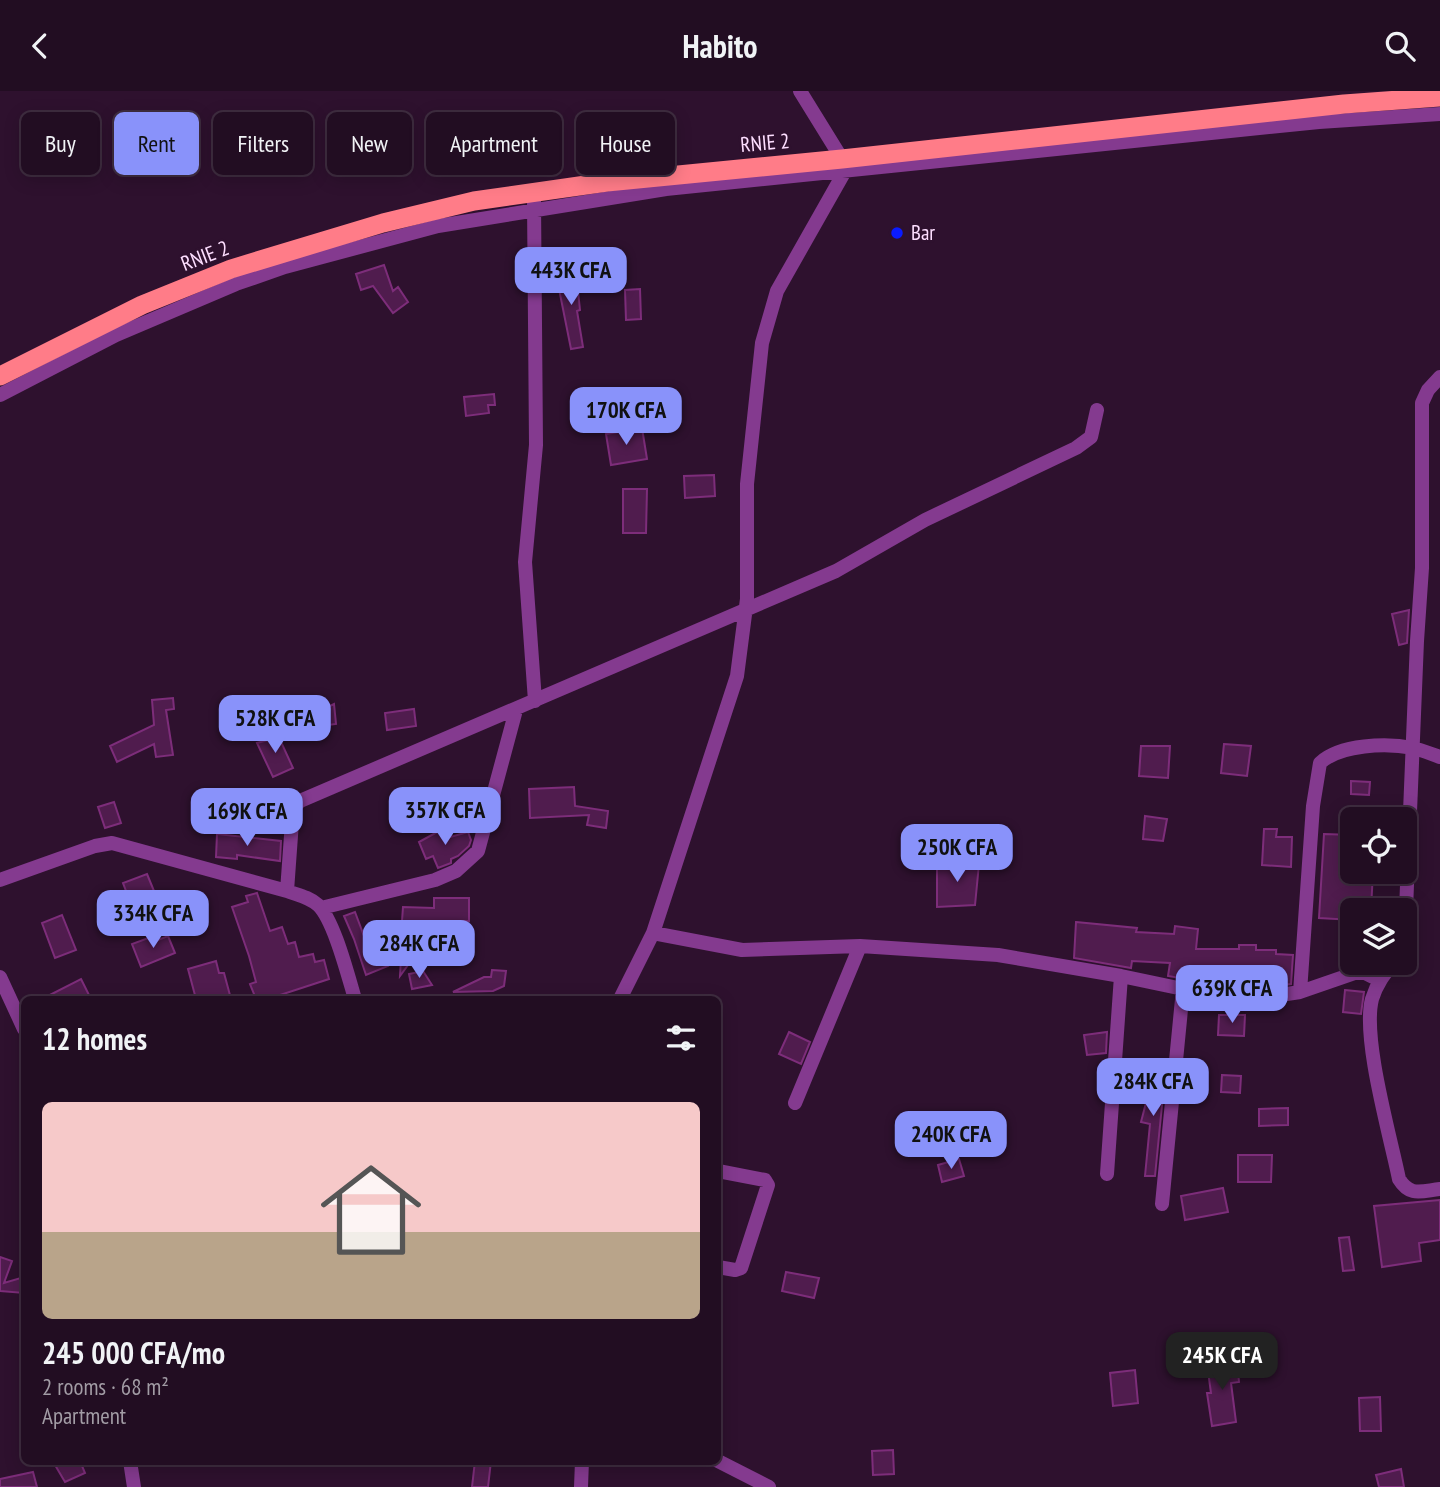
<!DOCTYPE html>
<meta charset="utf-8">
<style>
body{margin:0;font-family:"PT Sans Narrow",sans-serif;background:#2a162a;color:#f1f3f6;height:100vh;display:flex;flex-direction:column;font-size:26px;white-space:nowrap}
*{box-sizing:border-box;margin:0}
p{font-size:23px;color:#a29ca5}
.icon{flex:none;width:38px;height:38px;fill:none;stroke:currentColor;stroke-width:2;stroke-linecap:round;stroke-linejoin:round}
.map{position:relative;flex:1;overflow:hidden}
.drawer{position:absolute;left:21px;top:905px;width:700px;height:469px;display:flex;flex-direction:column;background:#220d22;border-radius:10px;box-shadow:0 4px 18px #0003,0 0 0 2px #3f2d40}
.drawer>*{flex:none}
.hud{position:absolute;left:21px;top:21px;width:700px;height:63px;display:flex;gap:14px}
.buttons{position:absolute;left:1340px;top:716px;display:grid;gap:14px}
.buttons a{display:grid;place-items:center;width:77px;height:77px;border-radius:10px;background:#220d22;box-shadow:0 4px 18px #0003,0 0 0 2px #3f2d40;font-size:35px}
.price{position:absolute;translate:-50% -60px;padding:0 16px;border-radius:14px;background:#8992fa;color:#111;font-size:23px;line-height:46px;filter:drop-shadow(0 2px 4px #0008)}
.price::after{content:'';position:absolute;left:50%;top:42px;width:21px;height:16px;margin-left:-10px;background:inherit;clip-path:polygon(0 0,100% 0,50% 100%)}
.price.selected{background:#222;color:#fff}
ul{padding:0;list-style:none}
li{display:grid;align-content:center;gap:14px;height:371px;padding:0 21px}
li span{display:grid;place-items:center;height:217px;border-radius:10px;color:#555}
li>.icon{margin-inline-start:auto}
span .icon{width:126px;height:126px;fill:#fffc;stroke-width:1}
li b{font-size:30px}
h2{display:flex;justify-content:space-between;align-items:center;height:84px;padding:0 21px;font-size:30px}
.chip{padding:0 24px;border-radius:10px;background:#220d22;box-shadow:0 4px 18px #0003,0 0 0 2px #3f2d40;font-size:24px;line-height:63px}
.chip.selected{background:#8992fa;color:#111}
header{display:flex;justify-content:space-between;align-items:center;height:91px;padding:0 21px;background:#220d22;font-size:32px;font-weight:700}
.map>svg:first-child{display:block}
.building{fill:#501c4e;stroke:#7d2d7a;stroke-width:2}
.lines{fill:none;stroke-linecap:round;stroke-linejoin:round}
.minor{stroke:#843a8f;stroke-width:14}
.trunk{stroke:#ff7c88;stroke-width:19}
.poi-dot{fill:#0a1bff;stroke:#2e112e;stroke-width:2.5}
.labels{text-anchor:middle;stroke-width:5;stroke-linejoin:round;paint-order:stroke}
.street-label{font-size:21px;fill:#fddeff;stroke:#2e112e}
.poi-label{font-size:21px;fill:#fddeff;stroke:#2e112e;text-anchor:start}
</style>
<header><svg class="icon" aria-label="back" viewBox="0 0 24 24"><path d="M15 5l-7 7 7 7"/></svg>Habito<svg class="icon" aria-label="search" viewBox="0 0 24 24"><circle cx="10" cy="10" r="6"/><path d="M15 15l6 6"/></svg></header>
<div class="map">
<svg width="1440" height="1396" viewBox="0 0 1440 1396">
<rect width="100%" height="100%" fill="#2e112e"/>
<!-- building -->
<path class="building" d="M 495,52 L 502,74 L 489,78 L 482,56 Z
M 384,174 L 393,200 L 398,196 L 408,211 L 393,222 L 373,195 L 361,199 L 356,183 Z
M 576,181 L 580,219 L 577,220 L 583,256 L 571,258 L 556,183 Z
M 640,198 L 641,228 L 626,229 L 625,199 Z
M 494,303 L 495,314 L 488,314 L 489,322 L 466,325 L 464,306 Z
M 642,337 L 647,368 L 611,374 L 606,343 Z
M 714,384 L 715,405 L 685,407 L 684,385 Z
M 623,398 L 647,398 L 646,442 L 623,442 Z
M 1409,519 L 1407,552 L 1399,554 L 1392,523 Z
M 173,607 L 174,618 L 166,619 L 173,664 L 156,666 L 154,653 L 117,671 L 110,655 L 154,634 L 152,609 Z
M 258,608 L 263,623 L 246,628 L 242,614 Z
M 334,613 L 336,633 L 320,635 L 320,632 L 293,632 Z
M 414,618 L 416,635 L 387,639 L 385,622 Z
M 276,640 L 293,677 L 273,686 L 257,652 L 268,649 L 266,645 Z
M 1224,653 L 1251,655 L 1247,685 L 1221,682 Z
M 1141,655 L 1170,655 L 1168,687 L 1139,685 Z
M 1351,690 L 1370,691 L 1369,704 L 1351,703 Z
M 574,696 L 575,715 L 608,720 L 606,737 L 587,734 L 589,724 L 530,727 L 529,698 Z
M 114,711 L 121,732 L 105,737 L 98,716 Z
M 1145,725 L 1167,728 L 1163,750 L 1143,748 Z
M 1264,738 L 1277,738 L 1276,746 L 1292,746 L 1291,776 L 1262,774 Z
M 439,740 L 443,748 L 468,741 L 471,749 L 469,755 L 458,765 L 451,768 L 451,772 L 438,777 L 433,765 L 426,768 L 419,751 Z
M 217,743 L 281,750 L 280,770 L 237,764 L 237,768 L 216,766 Z
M 1324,743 L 1353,744 L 1353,780 L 1373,780 L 1371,819 L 1353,819 L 1353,829 L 1319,827 Z
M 937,772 L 979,773 L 975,814 L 937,816 Z
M 147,783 L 154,800 L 144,804 L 151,823 L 129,832 L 123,817 L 131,813 L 123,792 Z
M 257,802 L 270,840 L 282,836 L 288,853 L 295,851 L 299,866 L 313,863 L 315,871 L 324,869 L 329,888 L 268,908 L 256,908 L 250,893 L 256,891 L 249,865 L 232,816 L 248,811 L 246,805 Z
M 434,807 L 469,807 L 469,830 L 402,830 L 403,816 L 434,817 Z
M 355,821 L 364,845 L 377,841 L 388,875 L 366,884 L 354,848 L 344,825 Z
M 62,824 L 76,859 L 55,867 L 42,832 Z
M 1076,831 L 1137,837 L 1136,841 L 1174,843 L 1175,835 L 1198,838 L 1196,858 L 1239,858 L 1239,854 L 1256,854 L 1256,859 L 1276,859 L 1276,863 L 1293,864 L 1291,893 L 1267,896 L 1251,896 L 1251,893 L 1228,894 L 1222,893 L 1220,880 L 1193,880 L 1192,889 L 1168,885 L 1170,872 L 1132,870 L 1131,877 L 1074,867 Z
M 421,838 L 430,844 L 400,885 L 401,866 Z
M 168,845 L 175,862 L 141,876 L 132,853 L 151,846 L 153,851 Z
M 216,870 L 219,882 L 224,882 L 231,908 L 196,908 L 188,878 Z
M 492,879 L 506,880 L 504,895 L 493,900 L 453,901 L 484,886 L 491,886 Z
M 423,880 L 432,894 L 412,898 L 409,883 Z
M 81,888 L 91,908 L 42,908 Z
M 1345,899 L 1364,901 L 1361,923 L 1343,921 Z
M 1219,924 L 1245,924 L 1244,945 L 1218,944 Z
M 789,941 L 810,951 L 801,973 L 779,963 Z
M 1107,941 L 1106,962 L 1087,964 L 1084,944 Z
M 1151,979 L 1165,984 L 1155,1085 L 1145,1085 L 1150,1033 L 1141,1031 L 1148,1004 L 1144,1002 Z
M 1222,984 L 1241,985 L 1240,1002 L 1221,1001 Z
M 1288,1017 L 1288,1034 L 1259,1035 L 1259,1018 Z
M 1238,1064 L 1272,1064 L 1271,1091 L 1238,1091 Z
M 959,1068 L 964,1085 L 942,1091 L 938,1074 Z
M 1223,1097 L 1228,1121 L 1185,1129 L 1181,1105 Z
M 1440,1109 L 1440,1149 L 1419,1152 L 1421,1170 L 1382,1176 L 1374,1115 Z
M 1349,1146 L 1354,1179 L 1343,1180 L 1339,1147 Z
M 0,1166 L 12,1170 L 4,1192 L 24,1186 L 24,1202 L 0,1200 Z
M 786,1181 L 819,1187 L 814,1207 L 782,1200 Z
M 1237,1270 L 1239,1291 L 1231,1292 L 1236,1331 L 1212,1335 L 1207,1302 L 1211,1302 L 1207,1273 Z
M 1135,1279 L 1138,1312 L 1113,1315 L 1110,1282 Z
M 1380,1306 L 1381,1340 L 1360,1340 L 1359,1307 Z
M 893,1359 L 894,1383 L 873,1384 L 872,1360 Z
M 64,1370 L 80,1370 L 85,1382 L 65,1391 L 55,1374 Z
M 475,1370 L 491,1370 L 488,1396 L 472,1396 Z
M 1401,1378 L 1404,1396 L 1379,1396 L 1376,1384 Z
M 33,1381 L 37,1396 L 0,1396 L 0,1388 Z"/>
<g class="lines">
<!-- minor -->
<path class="minor" d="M 534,110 L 536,354 L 525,471 L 535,610
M 0,304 L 116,244 L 236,193 L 285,176 L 438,135 L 666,98 L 1319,31 L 1440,23
M 0,789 L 95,755 L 112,752 L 287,800 C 298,804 309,806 318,814 C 334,829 348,885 355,908
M 287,800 L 293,717 L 300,710 L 836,480 L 925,429 L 1076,357 L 1091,346 L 1097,319
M 321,817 L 435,789 L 456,780 L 478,760 L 516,619
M 653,842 L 742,859 L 860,855 L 998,864 L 1121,885 L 1183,898 L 1246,906 L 1268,906 L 1300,901 L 1355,882 L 1365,882 L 1379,889
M 1405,843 L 1417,550 L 1422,477 L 1422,312 L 1428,299 L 1440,286
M 1394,872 C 1384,883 1377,892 1372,908 C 1362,947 1390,1044 1399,1088 C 1410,1106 1421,1100 1440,1098
M 0,886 L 24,938
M 1300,901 L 1313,715 L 1320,672 C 1340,653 1387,652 1413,657 C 1422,659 1431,663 1440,666
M 620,908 L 653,842 L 737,585 L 747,508 L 747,393 L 762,252 L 777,200 L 845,80 L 842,68 L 800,0
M 795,1012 L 860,855
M 718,1080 L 765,1089 L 768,1094 L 741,1177 L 735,1179 L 718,1176
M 1107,1083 L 1121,885
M 1162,1113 L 1183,898
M 130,1370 L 134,1396
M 718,1370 L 769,1396
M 581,1396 L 582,1370"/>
<!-- trunk -->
<path class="trunk" d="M 0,285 L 142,214 L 231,178 L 383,132 L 474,110 L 607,91 L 842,68 L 1344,13 L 1440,6"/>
</g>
<!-- markers -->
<circle class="poi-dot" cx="897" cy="142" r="7"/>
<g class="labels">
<!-- street labels -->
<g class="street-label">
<text transform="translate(765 52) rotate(-5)" y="7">RNIE 2</text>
<text transform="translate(205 165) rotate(-21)" y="7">RNIE 2</text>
</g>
<!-- poi labels -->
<g class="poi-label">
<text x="911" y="149">Bar</text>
</g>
</g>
</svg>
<div class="buttons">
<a><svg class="icon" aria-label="locate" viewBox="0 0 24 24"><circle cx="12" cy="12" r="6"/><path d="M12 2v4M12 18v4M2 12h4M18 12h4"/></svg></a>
<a><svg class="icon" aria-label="layers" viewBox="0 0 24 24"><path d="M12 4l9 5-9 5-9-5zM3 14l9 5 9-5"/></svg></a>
</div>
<b class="price" style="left:571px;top:216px">443K CFA</b>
<b class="price" style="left:626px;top:356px">170K CFA</b>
<b class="price" style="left:275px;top:664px">528K CFA</b>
<b class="price" style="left:445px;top:756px">357K CFA</b>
<b class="price" style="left:247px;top:757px">169K CFA</b>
<b class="price" style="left:957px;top:793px">250K CFA</b>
<b class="price" style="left:153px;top:859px">334K CFA</b>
<b class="price" style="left:419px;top:889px">284K CFA</b>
<b class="price" style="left:1232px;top:934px">639K CFA</b>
<b class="price" style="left:1153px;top:1027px">284K CFA</b>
<b class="price" style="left:951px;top:1080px">240K CFA</b>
<b class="price selected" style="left:1222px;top:1301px">245K CFA</b>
<div class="hud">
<a class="chip">Buy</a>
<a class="chip selected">Rent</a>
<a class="chip">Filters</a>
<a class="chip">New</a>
<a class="chip">Apartment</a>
<a class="chip">House</a>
</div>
<section class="drawer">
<h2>12 homes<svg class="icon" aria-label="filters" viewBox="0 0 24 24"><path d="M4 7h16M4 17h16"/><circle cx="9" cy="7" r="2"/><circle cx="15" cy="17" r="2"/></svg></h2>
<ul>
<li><span style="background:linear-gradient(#f6c9c9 60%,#b9a48a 0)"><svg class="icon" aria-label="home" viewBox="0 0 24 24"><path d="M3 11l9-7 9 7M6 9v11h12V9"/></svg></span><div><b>245 000 CFA/mo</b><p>2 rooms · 68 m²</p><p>Apartment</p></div></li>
</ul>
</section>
</div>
